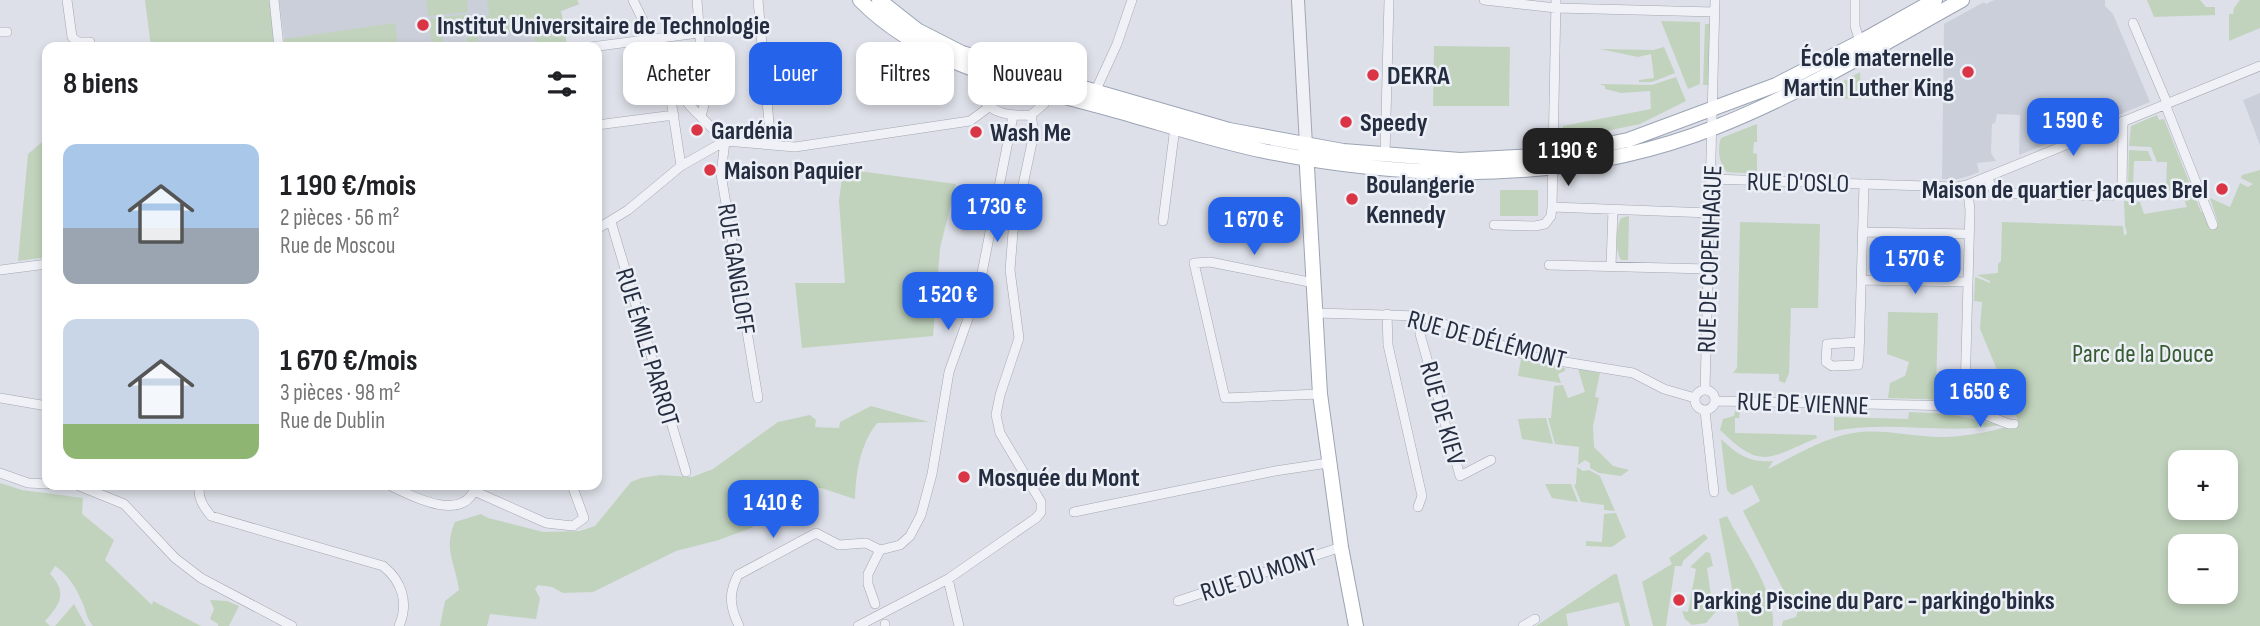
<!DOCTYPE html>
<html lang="fr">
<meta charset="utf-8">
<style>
body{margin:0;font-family:"Sofia Sans Condensed",sans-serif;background:#f2f2f2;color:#202124;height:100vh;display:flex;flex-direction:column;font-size:26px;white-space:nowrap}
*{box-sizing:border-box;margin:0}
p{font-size:23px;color:#757577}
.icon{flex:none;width:38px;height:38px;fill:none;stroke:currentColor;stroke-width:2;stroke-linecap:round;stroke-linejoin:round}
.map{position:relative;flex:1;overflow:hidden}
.panel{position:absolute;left:42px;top:42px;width:560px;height:448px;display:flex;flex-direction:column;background:#fff;border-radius:14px;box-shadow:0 4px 10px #0003}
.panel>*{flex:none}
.guide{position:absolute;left:623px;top:42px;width:665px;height:63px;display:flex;gap:14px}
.buttons{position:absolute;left:2168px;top:450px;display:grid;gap:14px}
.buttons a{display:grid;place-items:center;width:70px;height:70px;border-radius:14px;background:#fff;box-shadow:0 4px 10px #0003;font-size:35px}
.price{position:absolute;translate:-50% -60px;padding:0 16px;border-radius:14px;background:#2563eb;color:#fff;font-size:23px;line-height:46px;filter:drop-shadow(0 2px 4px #0008)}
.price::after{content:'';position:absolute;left:50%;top:42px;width:21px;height:16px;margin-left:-10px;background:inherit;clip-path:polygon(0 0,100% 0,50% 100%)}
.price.selected{background:#222;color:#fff}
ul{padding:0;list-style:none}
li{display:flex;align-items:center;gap:21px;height:175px;padding:0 21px}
li span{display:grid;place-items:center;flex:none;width:196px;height:140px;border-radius:14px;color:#555}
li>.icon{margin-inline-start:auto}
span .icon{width:84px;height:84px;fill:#fffc;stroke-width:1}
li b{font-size:30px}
h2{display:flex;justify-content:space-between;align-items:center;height:84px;padding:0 21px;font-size:30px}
.tag{padding:0 24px;border-radius:14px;background:#fff;box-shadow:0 4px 10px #0003;font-size:24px;line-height:63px}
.tag.selected{background:#2563eb;color:#fff}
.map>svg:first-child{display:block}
.built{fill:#cacfda}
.green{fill:#c1d3bd;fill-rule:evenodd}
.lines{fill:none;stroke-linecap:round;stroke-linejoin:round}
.minor-casing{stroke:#a2a7b2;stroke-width:10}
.tertiary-casing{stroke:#a2a7b2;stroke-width:14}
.primary-casing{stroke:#9ba4b5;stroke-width:16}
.minor{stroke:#f0f1f6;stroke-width:9}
.tertiary{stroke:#f0f1f6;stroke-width:12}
.primary{stroke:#fff;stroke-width:14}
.poi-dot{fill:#d93544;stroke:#eceff6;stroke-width:2.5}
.labels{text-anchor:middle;stroke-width:5;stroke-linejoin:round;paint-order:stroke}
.poi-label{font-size:26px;font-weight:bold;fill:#252d40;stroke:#eceff6;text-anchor:start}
.street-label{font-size:26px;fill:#252d40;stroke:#eceff6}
.park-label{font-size:26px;fill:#375c31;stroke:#eceff6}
</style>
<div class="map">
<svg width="2260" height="626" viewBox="0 0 2260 626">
<rect width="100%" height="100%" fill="#dde0e8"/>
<!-- built -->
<path class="built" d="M 279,0 L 577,0 L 579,4 L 561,11 L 567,45 L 549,47 L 490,47 L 488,43 L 477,47 L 285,47 Z
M 1994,0 L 2105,0 L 2105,6 L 2113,14 L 2150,102 L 2081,130 L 2078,127 L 2057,136 L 2057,140 L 2019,155 L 2020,115 L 1997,114 L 1995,123 L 1992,124 L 1991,153 L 1996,161 L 1977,163 L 1979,172 L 1969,176 L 1958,179 L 1942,179 L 1944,24 L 1984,2 L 1986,4 Z
M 2260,93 L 2260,145 L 2243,100 Z"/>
<!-- green -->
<path class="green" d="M 145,0 L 269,0 L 275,47 L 151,47 Z
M 426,0 L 467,0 L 468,12 L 428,16 Z
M 487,0 L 577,0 L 579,4 L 561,11 L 567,45 L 514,47 L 535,45 L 534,30 L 485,35 L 483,17 L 489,16 Z
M 2147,0 L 2200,0 L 2206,7 L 2215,7 L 2215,15 L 2154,17 Z
M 2240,0 L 2260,0 L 2260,28 L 2229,41 L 2229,14 L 2233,14 L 2234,8 Z
M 469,14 L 470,18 L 475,18 L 477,28 L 466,30 L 464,21 L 441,24 L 444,45 L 467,43 L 467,34 L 477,32 L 479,45 L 477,47 L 432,47 L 428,19 Z
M 1661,21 L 1700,22 L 1700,84 L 1688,89 Z
M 395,23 L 398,47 L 285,47 L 284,39 Z
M 1705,24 L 1711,24 L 1709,85 L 1703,85 Z
M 1434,46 L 1510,47 L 1509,106 L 1433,106 Z
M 1664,47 L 1675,73 L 1652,82 L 1639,82 L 1639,80 L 1654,78 L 1651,54 L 1638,57 L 1600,49 L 1653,50 Z
M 1860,72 L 1861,99 L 1822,98 L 1821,94 Z
M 1676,77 L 1686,101 L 1640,124 L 1563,140 L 1563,126 L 1651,109 L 1650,91 L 1621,93 L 1605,89 L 1605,86 L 1599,84 L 1652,85 Z
M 2157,115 L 2159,120 L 2164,119 L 2201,212 L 2205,212 L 2218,223 L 2210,198 L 2230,207 L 2240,183 L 2248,187 L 2253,184 L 2241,178 L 2242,175 L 2260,170 L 2260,626 L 1782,626 L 1783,621 L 1796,617 L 1799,607 L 1790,603 L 1743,511 L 1760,501 L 1752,485 L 1732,495 L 1727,490 L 1721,439 C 1737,454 1749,463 1773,461 L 1768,469 C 1795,456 1823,438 1853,433 C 1884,428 1914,438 1945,437 C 1970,436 1995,431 2019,423 L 1980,329 L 1982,302 L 1974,301 L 1975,277 L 1990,283 L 1990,281 L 1977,275 L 1998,273 L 1998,264 L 2001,261 L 2002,222 L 2123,226 L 2124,236 L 2127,233 L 2125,226 L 2124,201 L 2140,202 L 2144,214 L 2187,207 L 2180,187 L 2152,196 L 2152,188 L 2166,189 L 2167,162 L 2157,162 L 2151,147 L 2129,146 L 2131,126 ZM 2180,462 L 2226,462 L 2226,508 L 2180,508 ZM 2180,546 L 2226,546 L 2226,592 L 2180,592 Z
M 1757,124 L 1757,142 L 1754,142 L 1753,153 L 1757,154 L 1757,174 L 1727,172 C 1719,164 1717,148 1721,138 Z
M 47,133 L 47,257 L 18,261 L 28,154 L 41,143 Z
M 2129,150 L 2148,151 L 2152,161 L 2134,161 L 2133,187 L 2128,187 Z
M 843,169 L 956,184 L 940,248 L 933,336 L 802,348 L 795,283 L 845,283 L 839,201 Z
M 1500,190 L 1538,190 L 1538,216 L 1500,216 Z
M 1629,216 L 1628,260 L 1621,260 C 1615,251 1616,228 1621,218 Z
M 1740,222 L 1820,224 L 1818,308 L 1791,308 L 1789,373 L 1785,383 L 1779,381 L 1779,374 L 1733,373 L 1737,368 Z
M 1888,312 L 1938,313 L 1936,395 L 1951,395 L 1951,391 L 1958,391 L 1954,397 L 1949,400 L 1888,398 L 1890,383 L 1905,376 L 1909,362 L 1887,354 Z
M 1521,359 L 1565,368 L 1565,371 L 1558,374 L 1561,383 L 1518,376 Z
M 1578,369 L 1600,373 L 1595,397 L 1599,398 L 1593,426 L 1594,447 L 1613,466 L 1629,470 L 1621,476 L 1599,473 L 1590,468 L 1590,463 L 1585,460 L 1578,465 L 1579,447 L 1555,444 L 1548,418 L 1551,418 L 1554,386 L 1563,385 L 1568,398 L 1585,392 Z
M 871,406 L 929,422 L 877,423 C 860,445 856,472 855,499 L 821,488 L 810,488 L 795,493 L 787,504 L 751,528 L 719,540 L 676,551 L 593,592 L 563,593 L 552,587 L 538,585 L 535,589 L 540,598 L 536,619 L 490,614 L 487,626 L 440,626 L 445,601 L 459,590 C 455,562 443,550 455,522 L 481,514 L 488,518 L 543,532 L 580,531 L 595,526 L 631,482 L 641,478 L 660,475 L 692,477 L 713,469 L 778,422 L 810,415 L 816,420 L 815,427 L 839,428 L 840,422 Z
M 1735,411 L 1740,411 L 1739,418 L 1735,418 L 1735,433 L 1816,435 L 1817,438 C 1768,458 1762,471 1720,430 L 1723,419 L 1734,416 Z
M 1909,412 L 1950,414 L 2000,425 C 1945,435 1890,420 1834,431 L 1834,417 L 1908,419 Z
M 1546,418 L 1553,444 L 1522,439 L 1518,419 Z
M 1577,467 L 1583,471 L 1589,470 L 1600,476 L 1615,511 L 1604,510 L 1604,505 L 1581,502 L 1574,485 L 1576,484 Z
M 0,483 L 22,490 L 83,498 L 82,514 L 114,540 L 105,560 L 152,605 L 153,601 L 201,626 L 93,626 C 87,619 86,612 83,604 C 76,588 69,575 55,566 L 50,574 C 68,593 60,604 45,621 L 50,626 L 0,626 Z
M 1545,484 L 1571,484 L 1578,502 L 1552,498 Z
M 1616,513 L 1626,537 L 1612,547 L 1586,546 L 1586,541 L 1602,542 L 1604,514 Z
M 1727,516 C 1742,546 1776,592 1773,626 L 1739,626 L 1719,519 Z
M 1704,534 L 1708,538 L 1683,561 L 1682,566 L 1675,566 L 1666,626 L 1653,626 L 1642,582 L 1672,564 L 1669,558 Z
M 1706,552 L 1710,553 L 1713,566 L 1707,568 L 1713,609 L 1719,608 L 1706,623 L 1692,625 L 1685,619 L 1682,611 L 1688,612 L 1696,569 L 1690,567 Z
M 1614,574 L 1617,574 L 1630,626 L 1625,626 L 1619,602 L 1566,614 L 1568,626 L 1536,626 Z
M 210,600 L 227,601 L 239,606 L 229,626 L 218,626 L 218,624 L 210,619 L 214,609 Z
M 74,604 L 86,626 L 55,626 Z"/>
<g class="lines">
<!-- minor casing -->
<g class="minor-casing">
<path id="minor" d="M 67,0 L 72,37 L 78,42 L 90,42
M 274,0 L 279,47
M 633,0 L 675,86 L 690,106 L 725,141 L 795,147 L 970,121 L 989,107
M 697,0 L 705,101 L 701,117
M 758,0 L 771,145
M 1484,0 L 1556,8 L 1715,12
M 1855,0 L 1855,26 L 1860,42
M 2133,23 L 2167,103
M 0,32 L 7,32
M 591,47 L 760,25
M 985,71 C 980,78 978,83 981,92 C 987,115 1012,116 1031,115 L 1044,104 L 1052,89
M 675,86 L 670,93 L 681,166
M 1095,92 L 1117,44 L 1132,0
M 2165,104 L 2213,225
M 597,125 L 674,115
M 725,141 L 721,174 L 758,398
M 1385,155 L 1389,0
M 1987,177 L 1993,189 L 1999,193 L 2110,196 L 2118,194 L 2122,188 L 2123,121
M 1711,179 L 1957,187 L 1967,185 L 2260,66
M 1552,207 L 1556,0
M 1163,221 L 1175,127
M 611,222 L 686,472
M 1494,225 L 1535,226 L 1545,224 L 1551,216 L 1552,207 L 1710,213
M 597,229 L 628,210 L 681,166 L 725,141
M 1863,232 L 1969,234
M 1549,265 L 1708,269
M 1611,266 L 1613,209
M 0,270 L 47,264
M 1862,280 L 1968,282
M 1314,283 L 1210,262 L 1194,263 L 1225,398 L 1320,394
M 1316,313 L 1419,316 L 1474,334 L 1528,356 L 1633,373 L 1664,389 L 1695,398
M 1387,314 L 1388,345 L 1422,496 L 1418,507
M 1419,316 L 1420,334 L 1460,476 L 1491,460
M 1860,342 L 1827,344 L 1826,362 L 1832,366 L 1858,365 L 1859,356 L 1864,184
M1695 400a10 10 0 1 1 20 0a10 10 0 1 1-20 0Z
M 1705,390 L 1715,0
M 0,398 L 47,406
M 1715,401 L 1962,406 L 2009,424 L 2014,424
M 1962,406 L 1965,393 L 1970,210 L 1967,185
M 1705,411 L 1714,492
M 0,473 L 28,483 L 47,484
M 62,485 L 64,485
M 77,485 L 124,504 L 175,558 L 201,578 L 292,626
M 199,485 C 198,499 203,506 211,516 L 383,566 C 402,581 409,603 399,626
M 389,485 C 411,496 465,525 476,485
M 474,491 L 546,523 L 573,526 L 584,518 L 572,485
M 1074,512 L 1275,471 L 1328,463
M 948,579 L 959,626
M 1178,601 L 1341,547
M 875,604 L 868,584 L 868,574 L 880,550
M 885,624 L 885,626
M 739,626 C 730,607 728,594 738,575 L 816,533 L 839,545 L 866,543 L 880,550 L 900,545 L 910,536 L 921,515 L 932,474 L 949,372 L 979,288 L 1013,116
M 858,626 L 948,579 L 1036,518 L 1041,512 L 1041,502 L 1000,433 L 996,415 L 1000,395 L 1019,338 L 1010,270 L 1013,232 L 1034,133 L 1031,115
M 1523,626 L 1535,619"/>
</g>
<!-- tertiary casing -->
<g class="tertiary-casing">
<path id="tertiary" d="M 1298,0 L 1306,145"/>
</g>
<!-- primary casing -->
<g class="primary-casing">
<path id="primary" d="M 860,0 C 926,67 1023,85 1110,109 C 1161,123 1212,140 1264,151 C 1413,181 1572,184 1716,127 C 1802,93 1881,45 1962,0
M 879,0 L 917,30 L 962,53 L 1229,130 L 1343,151 L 1460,160 L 1553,155 L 1628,140 L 1776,85 L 1860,42 L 1935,0
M 1306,150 L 1320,394 L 1341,547 L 1356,626"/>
</g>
<!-- minor -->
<use href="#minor" class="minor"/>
<!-- tertiary -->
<use href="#tertiary" class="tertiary"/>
<!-- primary -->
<use href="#primary" class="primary"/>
</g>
<!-- markers -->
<g class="poi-dot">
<circle cx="423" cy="25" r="7"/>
<circle cx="1968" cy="72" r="7"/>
<circle cx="1373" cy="75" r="7"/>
<circle cx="1346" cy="122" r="7"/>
<circle cx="697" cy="130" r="7"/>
<circle cx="976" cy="132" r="7"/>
<circle cx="710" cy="170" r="7"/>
<circle cx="2222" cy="189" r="7"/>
<circle cx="1352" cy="199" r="7"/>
<circle cx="964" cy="477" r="7"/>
<circle cx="1679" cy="600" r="7"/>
</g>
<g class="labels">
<!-- poi labels -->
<g class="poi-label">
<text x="437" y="34">Institut Universitaire de Technologie</text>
<text x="1954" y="66" text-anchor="end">École maternelle<tspan x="1954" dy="30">Martin Luther King</tspan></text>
<text x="1387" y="84">DEKRA</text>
<text x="1360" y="131">Speedy</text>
<text x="711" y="139">Gardénia</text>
<text x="990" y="141">Wash Me</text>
<text x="724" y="179">Maison Paquier</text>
<text x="1366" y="193">Boulangerie<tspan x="1366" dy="30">Kennedy</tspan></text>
<text x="2208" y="198" text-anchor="end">Maison de quartier Jacques Brel</text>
<text x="978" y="486">Mosquée du Mont</text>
<text x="1693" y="609">Parking Piscine du Parc - parkingo'binks</text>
</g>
<!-- street labels -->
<g class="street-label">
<text transform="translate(1798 182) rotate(1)" y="9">RUE D'OSLO</text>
<text transform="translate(1709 259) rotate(-88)" y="9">RUE DE COPENHAGUE</text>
<text transform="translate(737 269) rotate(81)" y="9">RUE GANGLOFF</text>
<text transform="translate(1487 339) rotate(15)" y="9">RUE DE DÉLÉMONT</text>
<text transform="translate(648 347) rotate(73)" y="9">RUE ÉMILE PARROT</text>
<text transform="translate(1803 403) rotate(2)" y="9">RUE DE VIENNE</text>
<text transform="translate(1443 413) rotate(74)" y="9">RUE DE KIEV</text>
<text transform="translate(1259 574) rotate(-18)" y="9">RUE DU MONT</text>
</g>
<!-- park labels -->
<g class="park-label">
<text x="2143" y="362">Parc de la Douce</text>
</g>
</g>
</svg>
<div class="buttons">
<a>+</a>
<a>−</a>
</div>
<b class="price" style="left:2073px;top:158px">1 590 €</b>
<b class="price selected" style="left:1568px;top:188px">1 190 €</b>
<b class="price" style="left:997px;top:244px">1 730 €</b>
<b class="price" style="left:1254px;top:257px">1 670 €</b>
<b class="price" style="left:1915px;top:296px">1 570 €</b>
<b class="price" style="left:948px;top:332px">1 520 €</b>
<b class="price" style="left:1980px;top:429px">1 650 €</b>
<b class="price" style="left:773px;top:540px">1 410 €</b>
<div class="guide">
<a class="tag">Acheter</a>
<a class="tag selected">Louer</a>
<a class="tag">Filtres</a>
<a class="tag">Nouveau</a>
</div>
<section class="panel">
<h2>8 biens<svg class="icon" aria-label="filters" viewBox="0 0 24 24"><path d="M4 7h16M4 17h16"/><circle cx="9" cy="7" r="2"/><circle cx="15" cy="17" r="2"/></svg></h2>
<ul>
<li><span style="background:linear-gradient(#a9c7e8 60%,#9aa5b1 0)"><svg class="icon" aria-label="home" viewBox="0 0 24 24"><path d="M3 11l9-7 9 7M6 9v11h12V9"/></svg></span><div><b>1 190 €/mois</b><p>2 pièces · 56 m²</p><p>Rue de Moscou</p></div></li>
<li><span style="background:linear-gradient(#c9d6e8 75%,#8fb573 0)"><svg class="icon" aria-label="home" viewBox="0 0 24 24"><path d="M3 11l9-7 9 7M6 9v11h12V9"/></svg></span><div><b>1 670 €/mois</b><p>3 pièces · 98 m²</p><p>Rue de Dublin</p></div></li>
</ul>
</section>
</div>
